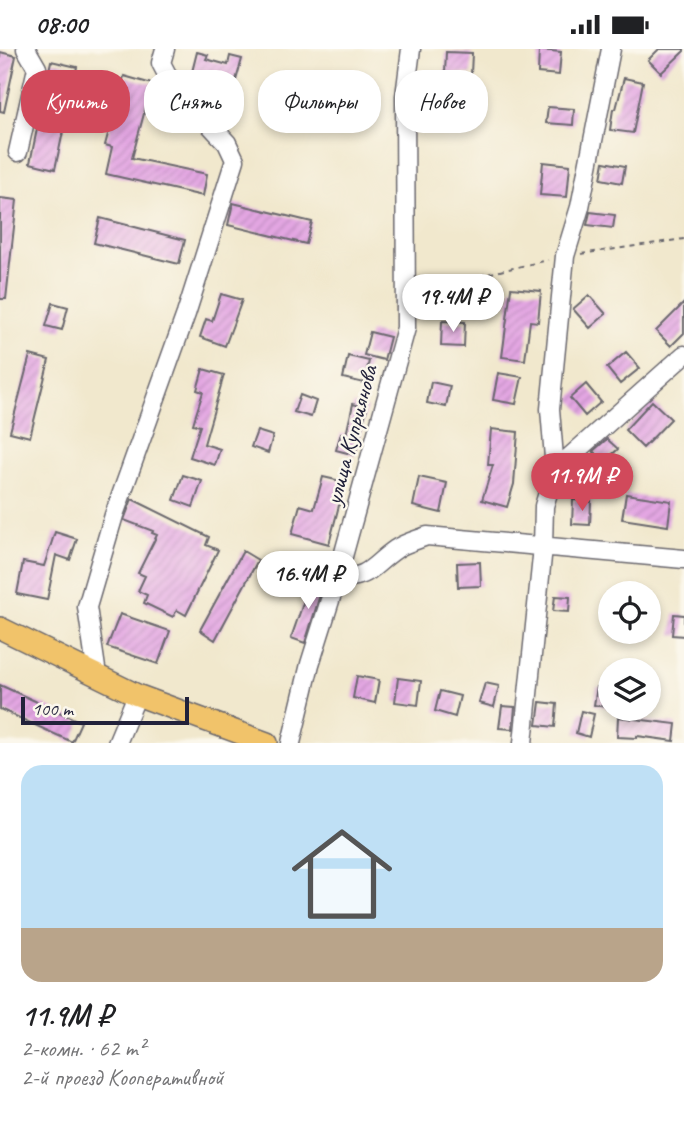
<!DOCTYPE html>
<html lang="ru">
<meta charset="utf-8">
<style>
body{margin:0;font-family:Caveat,sans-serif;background:#f6f6f6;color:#202124;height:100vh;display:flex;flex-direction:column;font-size:26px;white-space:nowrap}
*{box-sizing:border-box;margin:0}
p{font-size:23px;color:#757577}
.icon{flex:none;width:38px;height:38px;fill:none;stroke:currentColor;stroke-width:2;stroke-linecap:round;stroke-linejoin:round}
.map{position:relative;height:694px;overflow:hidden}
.drawer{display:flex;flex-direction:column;background:#fff;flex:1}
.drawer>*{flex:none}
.guide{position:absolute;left:21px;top:21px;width:642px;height:63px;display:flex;gap:14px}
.buttons{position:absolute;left:598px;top:532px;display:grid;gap:14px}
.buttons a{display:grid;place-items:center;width:63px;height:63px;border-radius:50%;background:#fff;box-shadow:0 4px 10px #0003;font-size:35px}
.scale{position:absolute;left:21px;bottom:18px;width:168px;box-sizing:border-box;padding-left:7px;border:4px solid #22223b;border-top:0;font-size:19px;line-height:24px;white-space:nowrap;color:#22223b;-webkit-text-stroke:5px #fbf7ec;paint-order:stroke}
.price{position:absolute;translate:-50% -60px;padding:0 16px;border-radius:24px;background:#fff;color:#222;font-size:23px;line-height:46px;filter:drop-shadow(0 2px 4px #0008)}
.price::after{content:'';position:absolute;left:50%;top:42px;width:21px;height:16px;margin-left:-10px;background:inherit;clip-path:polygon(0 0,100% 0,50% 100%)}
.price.active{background:#d1495b;color:#fff}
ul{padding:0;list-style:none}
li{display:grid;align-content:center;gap:14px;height:371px;padding:0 21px}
li span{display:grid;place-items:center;height:217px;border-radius:21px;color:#555}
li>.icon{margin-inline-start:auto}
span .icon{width:126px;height:126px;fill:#fffc;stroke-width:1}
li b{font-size:30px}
.pill{padding:0 24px;border-radius:28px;background:#fff;box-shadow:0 4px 10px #0003;font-size:24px;line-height:63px}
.pill.active{background:#d1495b;color:#fff}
.status{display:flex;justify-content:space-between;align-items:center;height:49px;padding:0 35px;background:#fff;direction:ltr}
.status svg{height:19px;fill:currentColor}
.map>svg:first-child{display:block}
.building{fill:url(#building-hatch)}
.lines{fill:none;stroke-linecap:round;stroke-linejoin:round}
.minor-casing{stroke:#6a676e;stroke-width:21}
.major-casing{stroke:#6a676e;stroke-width:24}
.path{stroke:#6a676e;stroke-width:2;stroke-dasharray:5 5;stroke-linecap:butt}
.minor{stroke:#fff;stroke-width:18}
.major{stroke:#f1c36a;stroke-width:21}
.labels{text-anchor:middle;stroke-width:5;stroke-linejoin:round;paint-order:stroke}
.street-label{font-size:24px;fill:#22223b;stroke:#fbf7ec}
</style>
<div class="status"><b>08:00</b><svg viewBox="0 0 49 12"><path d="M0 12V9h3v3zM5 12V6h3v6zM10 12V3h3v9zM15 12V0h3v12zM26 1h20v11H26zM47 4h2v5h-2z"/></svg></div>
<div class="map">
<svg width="684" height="694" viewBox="0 0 684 694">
<defs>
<pattern id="building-hatch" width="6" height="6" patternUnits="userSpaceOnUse" patternTransform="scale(1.75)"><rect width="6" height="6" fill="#e3a6e2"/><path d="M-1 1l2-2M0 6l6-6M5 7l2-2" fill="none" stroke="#c28fc3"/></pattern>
</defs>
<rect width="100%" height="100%" fill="#fbf7ec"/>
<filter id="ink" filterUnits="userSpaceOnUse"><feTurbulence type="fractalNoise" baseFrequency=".0143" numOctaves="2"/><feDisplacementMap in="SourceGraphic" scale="14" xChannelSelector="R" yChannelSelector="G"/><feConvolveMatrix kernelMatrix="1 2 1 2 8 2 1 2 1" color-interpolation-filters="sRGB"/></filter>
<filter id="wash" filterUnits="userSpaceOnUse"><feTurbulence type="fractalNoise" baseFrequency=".00686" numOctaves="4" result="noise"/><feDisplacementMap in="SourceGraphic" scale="28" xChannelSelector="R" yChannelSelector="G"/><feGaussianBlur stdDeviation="1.57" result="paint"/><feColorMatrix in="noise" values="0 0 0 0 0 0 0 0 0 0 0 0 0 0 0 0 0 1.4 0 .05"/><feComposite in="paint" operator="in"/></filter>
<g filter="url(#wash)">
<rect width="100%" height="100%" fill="#f1e8cd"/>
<g id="blocks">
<!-- building -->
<path class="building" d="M 659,0 L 684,0 L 684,2 L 661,24 L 648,11 Z
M 539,1 L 561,3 L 559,26 L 538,24 Z
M 0,3 L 16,7 L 4,63 L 0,62 Z
M 197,3 L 208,6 L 206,10 L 228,16 L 230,7 L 242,10 L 231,49 L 219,46 L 221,41 L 210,38 L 212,32 L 201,29 L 202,25 L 192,23 Z
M 446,3 L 472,4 L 471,25 L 445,24 Z
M 51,12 L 77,18 L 55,120 L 30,114 Z
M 124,27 L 152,35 L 132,109 L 207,125 L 203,147 L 106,125 L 112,98 L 105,96 Z
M 624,29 L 643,33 L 633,84 L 610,81 L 613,60 L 616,60 Z
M 442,51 L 466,54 L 464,73 L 439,71 Z
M 548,58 L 574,60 L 573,76 L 546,74 Z
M 543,113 L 570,116 L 567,148 L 540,146 Z
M 604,113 L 625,117 L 622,134 L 601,130 Z
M 0,149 L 17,151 L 6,250 L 0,250 Z
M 233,154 L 312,173 L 306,195 L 228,176 Z
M 590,163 L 615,166 L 613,179 L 587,176 Z
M 100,169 L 185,191 L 179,215 L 94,194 Z
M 511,239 L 541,242 L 538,273 L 530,272 L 525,311 L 502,308 Z
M 221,245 L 242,251 L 225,297 L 200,288 L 206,270 L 212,272 Z
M 589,246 L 606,265 L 590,279 L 573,260 Z
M 53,254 L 68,258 L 62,281 L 46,277 Z
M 684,254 L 684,284 L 671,297 L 656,282 Z
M 442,272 L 465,273 L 464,298 L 441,297 Z
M 370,283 L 390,288 L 384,311 L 364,306 Z
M 626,303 L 640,319 L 620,335 L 607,319 Z
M 30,306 L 49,311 L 30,388 L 10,383 Z
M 348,307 L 369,312 L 364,334 L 343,329 Z
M 203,320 L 224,326 L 204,395 L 220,400 L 215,416 L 190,408 L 200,377 L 193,375 L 203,343 L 197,341 Z
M 498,324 L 522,328 L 516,355 L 493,351 Z
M 431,333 L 450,337 L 446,358 L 427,354 Z
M 586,335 L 601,353 L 585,367 L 570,349 Z
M 300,346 L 316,352 L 311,368 L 294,363 Z
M 652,352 L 671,370 L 643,399 L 625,381 Z
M 353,355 L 367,359 L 355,406 L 336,401 L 341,384 L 346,386 Z
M 491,380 L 518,383 L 514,435 L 507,458 L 482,451 L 493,416 L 488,416 Z
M 257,382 L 273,387 L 268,404 L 251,398 Z
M 607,390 L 618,400 L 604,413 L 593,402 Z
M 183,426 L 202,432 L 193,458 L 174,451 Z
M 323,428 L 345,433 L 329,495 L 292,485 L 300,456 L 314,460 Z
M 419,428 L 447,434 L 441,464 L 413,457 Z
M 626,445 L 671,452 L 668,477 L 622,470 Z
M 132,450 L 209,488 L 206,496 L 218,501 L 186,566 L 177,561 L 173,568 L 144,554 L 147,546 L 138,542 L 145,527 L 138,524 L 157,486 L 152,484 L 153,482 L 124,471 Z
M 573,451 L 591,452 L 590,476 L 572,475 Z
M 55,483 L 77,490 L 70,511 L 56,506 L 47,551 L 17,545 L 23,513 L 44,517 Z
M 243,502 L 258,511 L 215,591 L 200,581 Z
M 480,513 L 481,537 L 458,538 L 457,514 Z
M 312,529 L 324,533 L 305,594 L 291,589 Z
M 555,547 L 570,548 L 569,563 L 553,562 Z
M 120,565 L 170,582 L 158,615 L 107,598 Z
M 674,565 L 684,566 L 684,587 L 672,586 Z
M 357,627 L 379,631 L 375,654 L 353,649 Z
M 398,629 L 421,632 L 418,656 L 395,653 Z
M 485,634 L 499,637 L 494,658 L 479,654 Z
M 0,636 L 81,673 L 72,693 L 0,660 Z
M 597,638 L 611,640 L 611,659 L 594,656 Z
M 440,642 L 460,647 L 455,668 L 435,662 Z
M 540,653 L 557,655 L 555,678 L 537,676 Z
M 502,657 L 515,658 L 513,680 L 499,679 Z
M 581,662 L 594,665 L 589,688 L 576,684 Z
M 618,668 L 676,675 L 674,692 L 637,687 L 637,689 L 617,688 Z"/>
</g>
</g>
<g filter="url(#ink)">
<use href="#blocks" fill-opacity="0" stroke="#6a676e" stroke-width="2"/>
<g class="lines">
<!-- minor casing -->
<g class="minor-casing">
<path id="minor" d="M 18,103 L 37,19 L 26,0
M 555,421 L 684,306
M 337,529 C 371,529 370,518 396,500 C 404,494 417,491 427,487 L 684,510
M 97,626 L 87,558 L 114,466 L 186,265 L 235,111 L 227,94 L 172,35 L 161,14 L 165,0
M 117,694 L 137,646
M 291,694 L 310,615 L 337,529 L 406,279 L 405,47 L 411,0
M 523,694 L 543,498 L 544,457 L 555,421 L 550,360 L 565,207 L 580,158 L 611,0"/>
</g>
<!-- major casing -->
<g class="major-casing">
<path id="major" d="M 0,579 L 137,646 L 267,694"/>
</g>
<!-- path -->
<path class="path" d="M 581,205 L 684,190
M 421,240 L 548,211"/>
<!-- minor -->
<use href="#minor" class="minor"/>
<!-- major -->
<use href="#major" class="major"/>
</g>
</g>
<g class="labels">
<!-- street labels -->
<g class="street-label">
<text transform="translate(351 386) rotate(-75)" y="8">улица Куприянова</text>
</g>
</g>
</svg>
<div class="buttons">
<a><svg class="icon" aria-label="locate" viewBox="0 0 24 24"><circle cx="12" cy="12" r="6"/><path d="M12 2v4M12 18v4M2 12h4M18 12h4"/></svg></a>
<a><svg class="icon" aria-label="layers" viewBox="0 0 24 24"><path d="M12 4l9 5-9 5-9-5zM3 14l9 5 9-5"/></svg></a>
</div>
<div class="scale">100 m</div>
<b class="price" style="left:453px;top:285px">19.4M ₽</b>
<b class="price active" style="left:582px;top:464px">11.9M ₽</b>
<b class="price" style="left:308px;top:562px">16.4M ₽</b>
<div class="guide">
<a class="pill active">Купить</a>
<a class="pill">Снять</a>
<a class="pill">Фильтры</a>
<a class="pill">Новое</a>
</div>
</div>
<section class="drawer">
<ul>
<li><span style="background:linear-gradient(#bfe0f5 75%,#b9a48a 0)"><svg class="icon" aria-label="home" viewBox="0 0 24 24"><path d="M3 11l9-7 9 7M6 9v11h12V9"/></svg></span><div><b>11.9M ₽</b><p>2-комн. · 62 m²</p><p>2-й проезд Кооперативной</p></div></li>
</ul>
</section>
